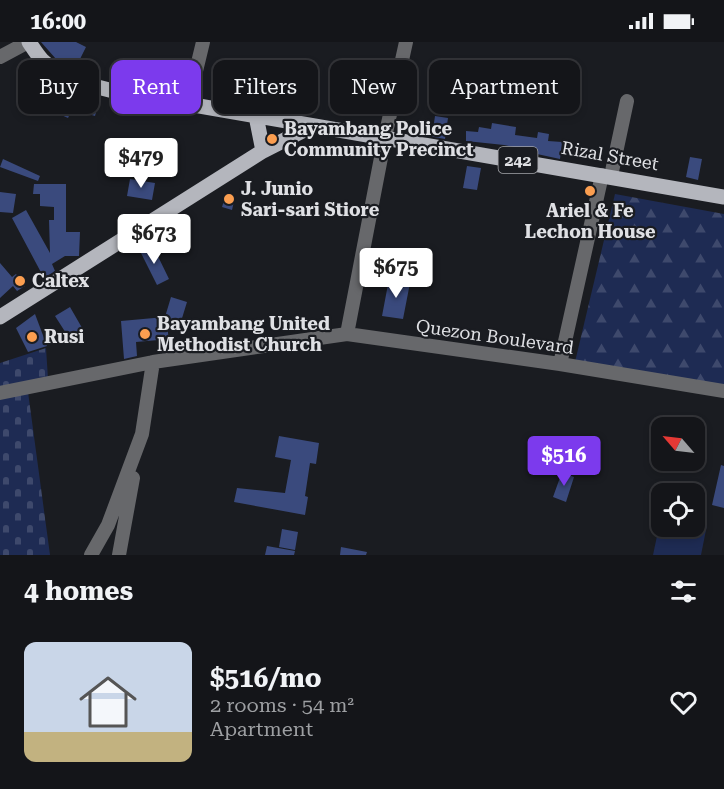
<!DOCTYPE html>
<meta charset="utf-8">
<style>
body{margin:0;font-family:"Roboto Serif",serif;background:#1d1e22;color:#f1f3f6;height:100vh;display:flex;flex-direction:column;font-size:22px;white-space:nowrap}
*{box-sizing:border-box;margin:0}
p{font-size:20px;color:#9d9fa2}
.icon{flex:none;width:33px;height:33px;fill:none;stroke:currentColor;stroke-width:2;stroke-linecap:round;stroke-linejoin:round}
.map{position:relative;height:513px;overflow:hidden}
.panel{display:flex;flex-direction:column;background:#141519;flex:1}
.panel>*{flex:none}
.banner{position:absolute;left:18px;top:18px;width:688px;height:54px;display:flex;gap:12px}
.needle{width:39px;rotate:298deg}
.buttons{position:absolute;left:651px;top:375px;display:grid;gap:12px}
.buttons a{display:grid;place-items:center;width:54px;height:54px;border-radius:12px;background:#141519;box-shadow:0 3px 9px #0003,0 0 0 2px #333438;font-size:30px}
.price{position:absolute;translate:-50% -51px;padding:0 14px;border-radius:6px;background:#fff;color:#222;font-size:20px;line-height:39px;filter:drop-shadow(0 2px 3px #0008)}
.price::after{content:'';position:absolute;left:50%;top:36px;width:18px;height:14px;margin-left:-9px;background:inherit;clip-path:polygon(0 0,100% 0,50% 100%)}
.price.selected{background:#7c3aed;color:#fff}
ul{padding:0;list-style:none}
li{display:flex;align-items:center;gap:18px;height:150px;padding:0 24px}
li+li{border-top:2px solid #333438}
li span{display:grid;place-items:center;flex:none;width:168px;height:120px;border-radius:12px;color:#555}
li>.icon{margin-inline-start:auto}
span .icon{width:72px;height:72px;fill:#fffc;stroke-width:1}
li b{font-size:26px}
h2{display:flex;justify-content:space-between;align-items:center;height:72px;padding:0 24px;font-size:26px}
.pill{padding:0 21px;border-radius:12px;background:#141519;box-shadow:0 3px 9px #0003,0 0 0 2px #333438;font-size:21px;line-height:54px}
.pill.selected{background:#7c3aed;color:#fff}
.status{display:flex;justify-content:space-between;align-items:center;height:42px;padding:0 30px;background:#141519;direction:ltr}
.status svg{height:16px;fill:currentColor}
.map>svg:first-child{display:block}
.forest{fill:url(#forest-firs)}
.cemetery{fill:url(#cemetery-stones)}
.garden{fill:#1e2b53}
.building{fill:#3a4a7d}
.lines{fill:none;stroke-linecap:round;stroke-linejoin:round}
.minor{stroke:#67686b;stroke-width:14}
.major{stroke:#b4b6bd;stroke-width:15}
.poi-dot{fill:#fb9e50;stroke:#1a1c21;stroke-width:2}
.labels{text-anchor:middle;stroke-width:4.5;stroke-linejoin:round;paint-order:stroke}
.shield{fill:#1a1c21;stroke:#a4a5aa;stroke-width:1.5}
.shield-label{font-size:16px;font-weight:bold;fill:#dfe0e4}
.poi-label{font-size:18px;font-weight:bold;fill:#dfe0e4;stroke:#1a1c21;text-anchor:start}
.street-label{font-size:18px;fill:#dfe0e4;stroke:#1a1c21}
</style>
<div class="status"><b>16:00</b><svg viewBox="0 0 49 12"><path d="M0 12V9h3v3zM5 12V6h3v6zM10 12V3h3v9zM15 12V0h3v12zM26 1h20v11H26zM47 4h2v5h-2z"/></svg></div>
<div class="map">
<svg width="724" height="513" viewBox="0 0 724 513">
<defs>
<pattern id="forest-firs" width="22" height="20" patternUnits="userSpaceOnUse" patternTransform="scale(1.5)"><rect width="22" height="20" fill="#1e2b53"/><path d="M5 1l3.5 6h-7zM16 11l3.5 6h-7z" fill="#3e496c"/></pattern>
<pattern id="cemetery-stones" width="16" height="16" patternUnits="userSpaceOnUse" patternTransform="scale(1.5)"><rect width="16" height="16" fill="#1e2b53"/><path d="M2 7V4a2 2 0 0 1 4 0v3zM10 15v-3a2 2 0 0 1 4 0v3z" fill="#3e496c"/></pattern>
</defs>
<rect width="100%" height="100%" fill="#1a1c21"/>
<!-- forest -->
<path class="forest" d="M 615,152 L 724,172 L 724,344 L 575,320 Z"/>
<!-- cemetery -->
<path class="cemetery" d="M 46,306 L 48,337 L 0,347 L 0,321 Z
M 28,350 L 50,513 L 0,513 L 0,355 Z"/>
<!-- garden -->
<path class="garden" d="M 661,475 L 662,484 L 694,484 L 695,480 L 707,483 L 701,513 L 653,513 Z"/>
<!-- building -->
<path class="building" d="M 41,0 L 76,0 L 86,5 L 80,17 L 96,22 L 93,34 L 71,26 L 56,17 Z
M 142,16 L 162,19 L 158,40 L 139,37 Z
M 115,26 L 127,28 L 125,39 L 113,37 Z
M 247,32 L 261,36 L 254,62 L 240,58 Z
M 174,33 L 185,36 L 181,51 L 171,49 Z
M 68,53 L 80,58 L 81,54 L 99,59 L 95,74 L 88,72 L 89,67 L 74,63 L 68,76 L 59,72 Z
M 297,54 L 312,57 L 309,72 L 294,70 Z
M 435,74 L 448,76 L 445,97 L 417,92 L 417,86 L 433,88 Z
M 492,81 L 516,85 L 515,93 L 537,96 L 538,90 L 549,92 L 548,99 L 562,100 L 560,117 L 514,107 L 514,105 L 504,103 L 466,99 L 466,89 L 478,90 L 479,85 L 491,87 Z
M 690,115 L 702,117 L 698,138 L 686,135 Z
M 3,117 L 40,134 L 38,139 L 0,125 Z
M 467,124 L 481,126 L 477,148 L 463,146 Z
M 130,137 L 155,141 L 152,158 L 127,154 Z
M 34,142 L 66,142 L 66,190 L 80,190 L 79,214 L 65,214 L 52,222 L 55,229 L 44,236 L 12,176 L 26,168 L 50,211 L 49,178 L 54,178 L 54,165 L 40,164 L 40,152 L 33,152 Z
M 0,150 L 16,152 L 13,171 L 0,170 Z
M 226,152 L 235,155 L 232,168 L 222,165 Z
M 152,202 L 169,237 L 157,243 L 140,209 Z
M 0,221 L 12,235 L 16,232 L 25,244 L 17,249 L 13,244 L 0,256 Z
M 389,237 L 410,241 L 403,277 L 382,274 Z
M 171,255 L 187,260 L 179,286 L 167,282 L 170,308 L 159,310 L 158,298 L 136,300 L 137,314 L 124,317 L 121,279 L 165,275 Z
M 70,265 L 85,291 L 71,299 L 55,274 Z
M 35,272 L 47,304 L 28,310 L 16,286 Z
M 279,394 L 319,401 L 316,422 L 310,421 L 305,454 L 308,455 L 305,473 L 234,460 L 237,446 L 285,451 L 291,418 L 275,415 Z
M 721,423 L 724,424 L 724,466 L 712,463 Z
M 562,430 L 574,435 L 566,460 L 553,455 Z
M 282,487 L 298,490 L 295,508 L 279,505 Z
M 267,504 L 295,509 L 294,513 L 265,513 Z
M 341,505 L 367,510 L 366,513 L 340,513 Z"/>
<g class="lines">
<!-- minor -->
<path class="minor" d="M 0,15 L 28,0
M 188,62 L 203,0
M 611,134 L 627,59
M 347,292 L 385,95 L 406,0
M 560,322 L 602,133
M 0,351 L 153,320 L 347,292 L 560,322 L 724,349
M 91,513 L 108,483 L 142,392 L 153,320
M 119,513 L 133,436"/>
<!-- major -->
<path class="major" d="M 29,0 C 33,6 38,14 43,19 C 62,37 89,43 113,49 L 724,155
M 256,74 L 263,109
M 0,275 L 263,109 L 312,84"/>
</g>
<!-- markers -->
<g class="poi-dot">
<circle cx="272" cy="97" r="6"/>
<circle cx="590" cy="149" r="6"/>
<circle cx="229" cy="157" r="6"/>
<circle cx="20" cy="239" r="6"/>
<circle cx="145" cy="292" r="6"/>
<circle cx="32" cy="295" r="6"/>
</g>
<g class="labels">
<!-- shield labels -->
<rect class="shield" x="498.5" y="105" width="39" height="26" rx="4.5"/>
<g class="shield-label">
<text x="518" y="124">242</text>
</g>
<!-- poi labels -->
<g class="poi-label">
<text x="284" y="93">Bayambang Police<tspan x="284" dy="21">Community Precinct</tspan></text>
<text x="241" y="153">J. Junio<tspan x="241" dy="21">Sari-sari Stiore</tspan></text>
<text x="590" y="175" text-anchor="middle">Ariel &amp; Fe<tspan x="590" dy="21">Lechon House</tspan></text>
<text x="32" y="245">Caltex</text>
<text x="157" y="288">Bayambang United<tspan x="157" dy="21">Methodist Church</tspan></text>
<text x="44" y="301">Rusi</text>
</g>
<!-- street labels -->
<g class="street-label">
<text transform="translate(610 114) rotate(10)" y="6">Rizal Street</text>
<text transform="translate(495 295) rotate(8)" y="6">Quezon Boulevard</text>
</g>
</g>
</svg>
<div class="buttons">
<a><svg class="needle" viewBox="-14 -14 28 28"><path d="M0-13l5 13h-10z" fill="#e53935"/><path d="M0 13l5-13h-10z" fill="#9d9fa2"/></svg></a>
<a><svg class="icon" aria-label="locate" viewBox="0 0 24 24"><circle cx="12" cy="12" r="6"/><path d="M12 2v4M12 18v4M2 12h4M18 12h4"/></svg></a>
</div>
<b class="price" style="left:141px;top:147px">$479</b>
<b class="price" style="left:154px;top:223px">$673</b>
<b class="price" style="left:396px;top:257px">$675</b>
<b class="price selected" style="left:564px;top:445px">$516</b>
<div class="banner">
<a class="pill">Buy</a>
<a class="pill selected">Rent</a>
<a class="pill">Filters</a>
<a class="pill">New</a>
<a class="pill">Apartment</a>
</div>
</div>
<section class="panel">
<h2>4 homes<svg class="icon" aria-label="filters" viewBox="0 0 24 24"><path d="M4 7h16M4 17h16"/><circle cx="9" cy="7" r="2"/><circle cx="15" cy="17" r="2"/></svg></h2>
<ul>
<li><span style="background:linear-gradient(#c9d6e8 75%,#c2b280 0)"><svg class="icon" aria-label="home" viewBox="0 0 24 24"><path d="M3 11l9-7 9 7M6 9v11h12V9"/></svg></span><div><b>$516/mo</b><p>2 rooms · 54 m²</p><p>Apartment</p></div><svg class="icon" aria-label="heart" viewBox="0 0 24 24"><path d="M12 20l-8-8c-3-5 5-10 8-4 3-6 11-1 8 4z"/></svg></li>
</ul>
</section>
